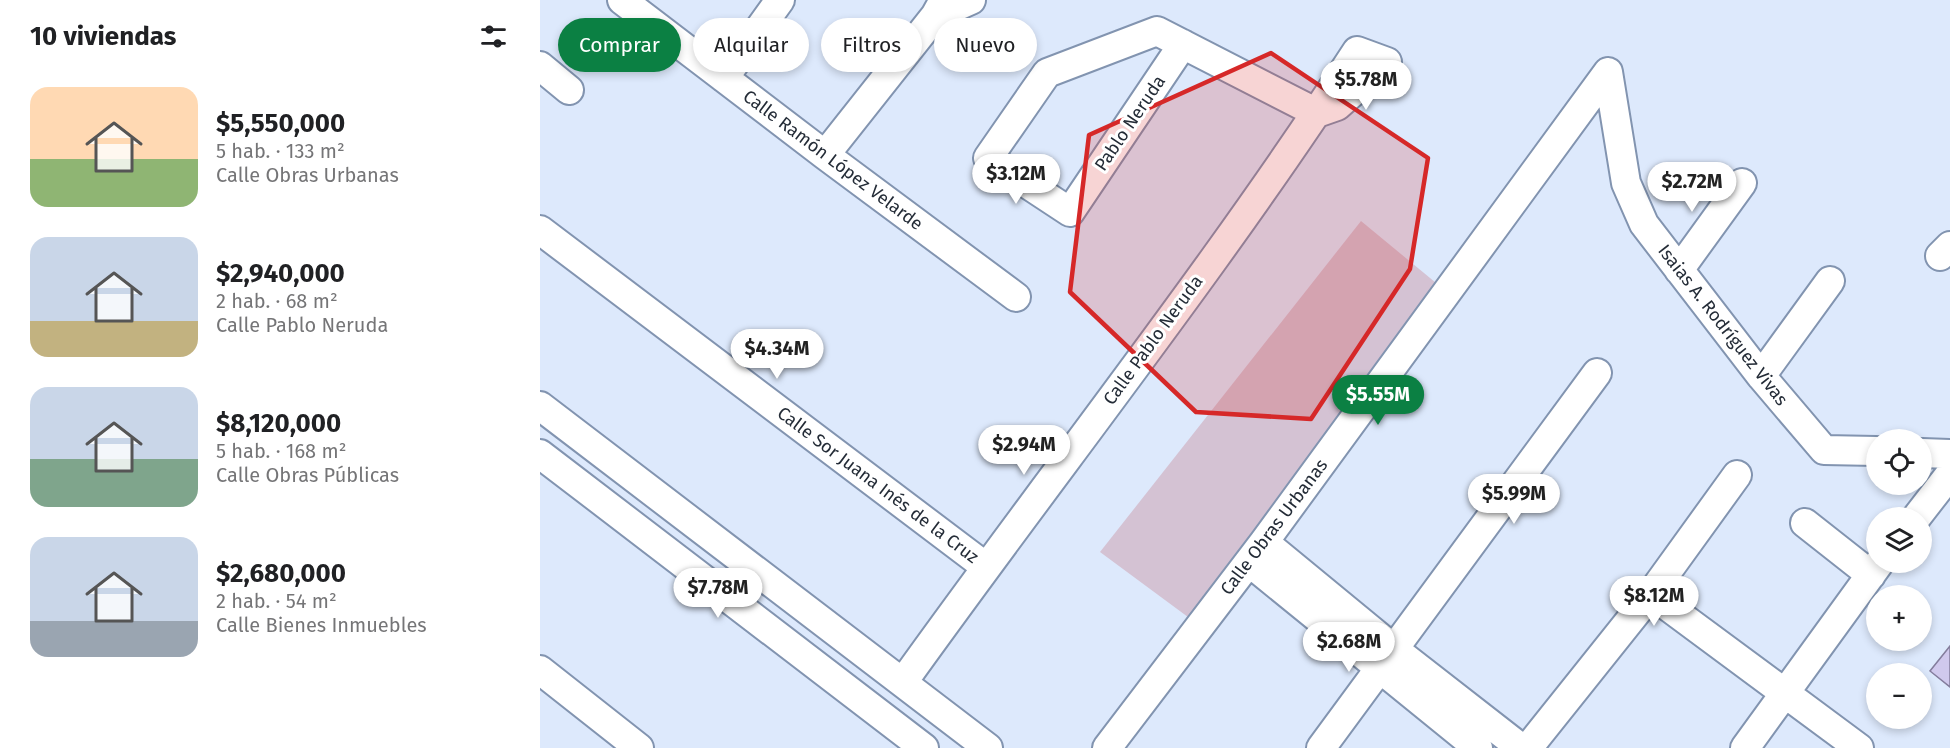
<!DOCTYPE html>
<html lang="es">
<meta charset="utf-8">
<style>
body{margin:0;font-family:"Fira Sans",sans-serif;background:#f6f6f6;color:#202124;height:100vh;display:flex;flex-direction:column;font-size:22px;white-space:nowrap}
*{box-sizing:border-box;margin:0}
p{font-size:20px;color:#757577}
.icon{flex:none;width:33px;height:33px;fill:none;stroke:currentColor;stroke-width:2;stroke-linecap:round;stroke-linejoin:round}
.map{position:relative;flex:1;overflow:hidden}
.side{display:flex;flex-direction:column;background:#fff;width:540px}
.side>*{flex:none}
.hud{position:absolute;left:18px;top:18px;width:570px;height:54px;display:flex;gap:12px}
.controls{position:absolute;left:1326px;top:429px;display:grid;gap:12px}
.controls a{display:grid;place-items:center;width:66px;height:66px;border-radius:50%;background:#fff;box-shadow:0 3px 9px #0003;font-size:30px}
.price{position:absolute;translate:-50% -51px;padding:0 14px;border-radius:21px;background:#fff;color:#222;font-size:20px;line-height:39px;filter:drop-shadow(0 2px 3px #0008)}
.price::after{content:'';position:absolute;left:50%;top:36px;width:18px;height:14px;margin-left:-9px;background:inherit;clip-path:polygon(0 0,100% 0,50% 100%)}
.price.current{background:#0b8043;color:#fff}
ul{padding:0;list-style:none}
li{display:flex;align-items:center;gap:18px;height:150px;padding:0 30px}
li span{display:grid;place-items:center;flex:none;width:168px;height:120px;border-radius:18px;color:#555}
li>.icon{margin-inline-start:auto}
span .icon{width:72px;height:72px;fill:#fffc;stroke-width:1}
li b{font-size:26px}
h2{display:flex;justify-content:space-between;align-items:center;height:72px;padding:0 30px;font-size:26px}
.pill{padding:0 21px;border-radius:27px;background:#fff;box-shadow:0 3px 9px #0003;font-size:21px;line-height:54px}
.pill.current{background:#0b8043;color:#fff}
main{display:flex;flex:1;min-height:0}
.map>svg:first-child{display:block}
.green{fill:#d4c2d3}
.building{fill:#d0c9ed;stroke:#847e9d;stroke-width:1.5;filter:url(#shadow)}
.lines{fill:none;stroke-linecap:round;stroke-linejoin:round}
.minor-casing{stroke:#8294b0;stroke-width:32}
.minor{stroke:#fff;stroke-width:28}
.marked{fill:#d62828;fill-opacity:0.2;stroke:#d62828;stroke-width:4.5;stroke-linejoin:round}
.labels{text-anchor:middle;stroke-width:6;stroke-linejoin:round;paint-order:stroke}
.street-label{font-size:18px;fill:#242c37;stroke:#fff}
</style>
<main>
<section class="side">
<h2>10 viviendas<svg class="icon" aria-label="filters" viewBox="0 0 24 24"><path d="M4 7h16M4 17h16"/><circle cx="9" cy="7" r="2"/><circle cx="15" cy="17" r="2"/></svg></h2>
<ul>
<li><span style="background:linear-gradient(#ffd9b3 60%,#8fb573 0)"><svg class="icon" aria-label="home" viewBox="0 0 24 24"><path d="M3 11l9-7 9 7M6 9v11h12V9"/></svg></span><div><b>$5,550,000</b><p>5 hab. · 133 m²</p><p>Calle Obras Urbanas</p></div></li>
<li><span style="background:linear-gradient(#c9d6e8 70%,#c2b280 0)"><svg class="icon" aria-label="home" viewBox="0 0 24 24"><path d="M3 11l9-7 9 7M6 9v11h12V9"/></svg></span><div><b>$2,940,000</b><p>2 hab. · 68 m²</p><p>Calle Pablo Neruda</p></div></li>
<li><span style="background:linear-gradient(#c9d6e8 60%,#7fa58c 0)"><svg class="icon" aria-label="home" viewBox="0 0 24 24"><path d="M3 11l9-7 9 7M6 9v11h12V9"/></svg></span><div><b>$8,120,000</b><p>5 hab. · 168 m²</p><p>Calle Obras Públicas</p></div></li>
<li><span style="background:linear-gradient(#c9d6e8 70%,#9aa5b1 0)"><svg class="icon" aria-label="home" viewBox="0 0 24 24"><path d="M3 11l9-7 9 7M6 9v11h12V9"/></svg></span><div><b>$2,680,000</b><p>2 hab. · 54 m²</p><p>Calle Bienes Inmuebles</p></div></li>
</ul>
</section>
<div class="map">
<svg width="1410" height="748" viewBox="0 0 1410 748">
<defs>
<filter id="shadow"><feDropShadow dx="6" dy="4" stdDeviation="0" flood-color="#0004"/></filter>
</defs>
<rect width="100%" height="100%" fill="#dde9fc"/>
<!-- green -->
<path class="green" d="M 821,221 L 907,292 L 652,620 L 560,552 Z"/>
<!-- building -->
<path class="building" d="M 1410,646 L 1410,687 L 1390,671 Z"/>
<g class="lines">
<!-- minor casing -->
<g class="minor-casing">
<path id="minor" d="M 82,0 L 285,155 L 476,297
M 395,16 L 431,0
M 0,66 L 29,90
M 1068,72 L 1086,183 L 1104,224 L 1221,376 L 1284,450 L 1336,451
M 184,78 L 240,0
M 285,155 L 395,16 L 404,0
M 0,230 L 446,567
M 1400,256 L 1410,246
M 1139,270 L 1202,183
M 1221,376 L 1290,281
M 0,406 L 448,748
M 1382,453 L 1410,454
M 0,454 L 384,748
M 1376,518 L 1410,474
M 1265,523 L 1331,575
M 724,542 L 854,649 L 981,748
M 709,562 L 938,748
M 1111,594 L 1319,748
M 0,670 L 99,748
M 363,682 C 514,471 676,268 817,51 L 847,62 L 797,106 L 777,113 L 617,31 L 507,73 L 448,158 L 530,212 L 643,44
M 567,748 L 724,542 L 1068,72
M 781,748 L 1057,373
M 988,748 L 1111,594 L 1197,475
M 1205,748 L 1340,562"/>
</g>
<!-- minor -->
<use href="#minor" class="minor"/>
</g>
<!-- marked area -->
<path class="marked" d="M 731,53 L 888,158 L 870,269 L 771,419 L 656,412 L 530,292 L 549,135 Z"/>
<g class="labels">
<!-- street labels -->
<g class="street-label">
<text transform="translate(590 123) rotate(-56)" y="6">Pablo Neruda</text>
<text transform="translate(293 160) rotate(37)" y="6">Calle Ramón López Velarde</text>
<text transform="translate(1183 325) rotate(52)" y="6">Isaias A. Rodríguez Vivas</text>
<text transform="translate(613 340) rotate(-54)" y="6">Calle Pablo Neruda</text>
<text transform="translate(338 485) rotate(37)" y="6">Calle Sor Juana Inés de la Cruz</text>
<text transform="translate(734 527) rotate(-53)" y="6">Calle Obras Urbanas</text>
</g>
</g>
</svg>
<div class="controls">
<a><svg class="icon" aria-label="locate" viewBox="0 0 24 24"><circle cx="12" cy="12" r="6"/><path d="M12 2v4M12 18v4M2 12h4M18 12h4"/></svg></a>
<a><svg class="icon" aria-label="layers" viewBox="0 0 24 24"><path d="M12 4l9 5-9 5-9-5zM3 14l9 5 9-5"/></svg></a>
<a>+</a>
<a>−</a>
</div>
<b class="price" style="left:826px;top:111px">$5.78M</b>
<b class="price" style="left:476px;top:205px">$3.12M</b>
<b class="price" style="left:1152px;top:213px">$2.72M</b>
<b class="price" style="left:237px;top:380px">$4.34M</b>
<b class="price current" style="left:838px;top:426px">$5.55M</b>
<b class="price" style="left:484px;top:476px">$2.94M</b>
<b class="price" style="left:974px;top:525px">$5.99M</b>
<b class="price" style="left:178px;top:619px">$7.78M</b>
<b class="price" style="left:1114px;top:627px">$8.12M</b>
<b class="price" style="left:809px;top:673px">$2.68M</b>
<div class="hud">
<a class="pill current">Comprar</a>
<a class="pill">Alquilar</a>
<a class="pill">Filtros</a>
<a class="pill">Nuevo</a>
</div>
</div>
</main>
